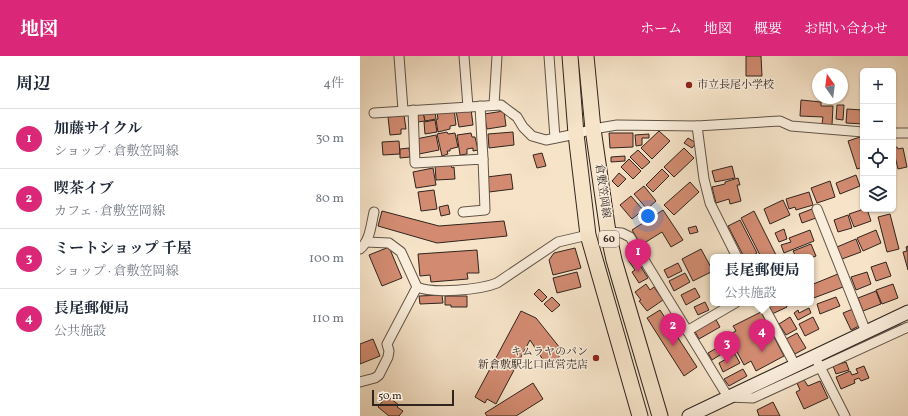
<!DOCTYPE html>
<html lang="ja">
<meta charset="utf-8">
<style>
:root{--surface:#fff;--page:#f2f2f3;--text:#1f2937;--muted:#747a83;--line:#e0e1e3;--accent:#db2777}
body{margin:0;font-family:Vollkorn,"Noto Serif JP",serif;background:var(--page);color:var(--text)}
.controls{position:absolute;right:12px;top:12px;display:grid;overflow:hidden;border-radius:6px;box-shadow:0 1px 3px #0004}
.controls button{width:36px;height:36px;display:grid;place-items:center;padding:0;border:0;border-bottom:1px solid var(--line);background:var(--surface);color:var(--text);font:20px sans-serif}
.compass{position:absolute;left:452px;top:12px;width:36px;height:36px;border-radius:50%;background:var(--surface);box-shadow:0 1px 3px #0004;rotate:346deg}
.scale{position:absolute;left:12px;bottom:10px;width:82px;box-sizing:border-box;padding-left:4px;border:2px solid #30241e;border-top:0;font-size:11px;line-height:14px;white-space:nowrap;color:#30241e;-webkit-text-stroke:3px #f9eddb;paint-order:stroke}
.you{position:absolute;left:288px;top:160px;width:14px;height:14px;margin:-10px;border:3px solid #fff;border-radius:50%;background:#1a73e8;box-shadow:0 0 0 6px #1a73e833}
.badge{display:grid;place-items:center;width:26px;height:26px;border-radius:50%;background:var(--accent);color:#fff;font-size:13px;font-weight:700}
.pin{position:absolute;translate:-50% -33px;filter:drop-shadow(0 1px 2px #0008)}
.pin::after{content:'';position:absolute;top:21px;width:14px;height:12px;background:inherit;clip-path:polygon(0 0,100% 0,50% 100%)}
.popup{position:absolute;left:350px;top:198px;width:104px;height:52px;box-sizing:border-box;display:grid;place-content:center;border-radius:6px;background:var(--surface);filter:drop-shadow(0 1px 3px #0005);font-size:13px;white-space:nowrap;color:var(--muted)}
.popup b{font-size:15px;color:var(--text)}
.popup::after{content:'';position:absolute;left:50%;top:100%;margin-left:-8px;border:8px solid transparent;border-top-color:var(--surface)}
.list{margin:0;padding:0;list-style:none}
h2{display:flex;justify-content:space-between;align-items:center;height:52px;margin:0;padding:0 16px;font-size:17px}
h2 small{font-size:13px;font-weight:400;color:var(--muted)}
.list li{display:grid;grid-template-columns:26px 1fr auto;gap:12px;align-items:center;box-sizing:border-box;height:60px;padding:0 16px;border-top:1px solid var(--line)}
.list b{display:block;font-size:15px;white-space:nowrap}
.list p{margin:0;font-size:13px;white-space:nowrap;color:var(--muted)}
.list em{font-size:13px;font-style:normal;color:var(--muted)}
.icon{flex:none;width:22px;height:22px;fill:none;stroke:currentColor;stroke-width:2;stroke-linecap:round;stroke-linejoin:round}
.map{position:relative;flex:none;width:548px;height:360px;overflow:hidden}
header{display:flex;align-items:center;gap:24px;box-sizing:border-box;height:56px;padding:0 20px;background:var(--accent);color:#fff}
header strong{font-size:19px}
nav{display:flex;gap:22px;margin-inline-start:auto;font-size:14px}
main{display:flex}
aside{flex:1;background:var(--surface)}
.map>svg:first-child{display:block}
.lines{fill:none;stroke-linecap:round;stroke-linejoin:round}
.stream{stroke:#72807d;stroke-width:3.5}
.building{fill:#d28b71;stroke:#30241e}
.street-casing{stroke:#625448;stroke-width:11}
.secondary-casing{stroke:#30241e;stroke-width:15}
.primary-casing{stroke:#30241e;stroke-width:17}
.street{stroke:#f9eddb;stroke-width:9}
.secondary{stroke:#f9eddb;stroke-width:13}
.primary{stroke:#f6e3c8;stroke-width:15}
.poi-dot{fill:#8f2418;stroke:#f9eddb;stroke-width:1.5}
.labels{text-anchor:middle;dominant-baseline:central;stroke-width:3;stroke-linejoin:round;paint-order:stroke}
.shield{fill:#f9eddb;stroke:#6c6057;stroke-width:1}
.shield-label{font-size:10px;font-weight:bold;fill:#30241e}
.poi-label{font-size:11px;fill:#30241e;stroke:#f9eddb;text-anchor:start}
.street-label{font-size:11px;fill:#30241e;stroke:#f9eddb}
</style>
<header>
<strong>地図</strong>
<nav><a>ホーム</a><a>地図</a><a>概要</a><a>お問い合わせ</a></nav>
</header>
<main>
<aside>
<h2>周辺<small>4件</small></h2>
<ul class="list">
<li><span class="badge">1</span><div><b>加藤サイクル</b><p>ショップ · 倉敷笠岡線</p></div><em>30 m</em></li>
<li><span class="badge">2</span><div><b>喫茶イブ</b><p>カフェ · 倉敷笠岡線</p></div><em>80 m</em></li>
<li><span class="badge">3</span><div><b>ミートショップ 千屋</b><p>ショップ · 倉敷笠岡線</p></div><em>100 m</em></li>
<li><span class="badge">4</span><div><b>長尾郵便局</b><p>公共施設</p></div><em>110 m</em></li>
</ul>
</aside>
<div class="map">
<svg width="548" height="360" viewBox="0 0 548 360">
<rect width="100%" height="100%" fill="#f6e3c8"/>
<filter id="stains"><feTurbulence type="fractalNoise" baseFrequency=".005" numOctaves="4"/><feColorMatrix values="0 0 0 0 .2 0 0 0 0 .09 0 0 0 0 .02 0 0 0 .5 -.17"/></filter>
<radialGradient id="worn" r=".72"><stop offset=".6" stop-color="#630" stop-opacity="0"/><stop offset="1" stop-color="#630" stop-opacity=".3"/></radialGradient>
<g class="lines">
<path class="stream" d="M459,307L540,269"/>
</g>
<g class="building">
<path d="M386,0H401L402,20H386Z"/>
<path d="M441,44L461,46V50H473L472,69L462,68L463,61L440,60Z"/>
<path d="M477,49H484L483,64L476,63Z"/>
<path d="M94,53L96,69L90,70V73L78,76L76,64L78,63L77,56Z"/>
<path d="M111,53L113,69L99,71L96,55Z"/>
<path d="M487,53L503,54V68L486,67Z"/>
<path d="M75,55L76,63L65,65L63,57Z"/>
<path d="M144,55L146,70L127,73L124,58Z"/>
<path d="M63,57L65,65L58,66L57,59Z"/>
<path d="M44,59L46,73H41V78L30,79L28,61Z"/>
<path d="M75,64L77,76L65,78L64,66Z"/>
<path d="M299,75L310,85L292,103L281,92Z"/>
<path d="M87,76L88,78L95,77L98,91L90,93V95H87L88,98L82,100L77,78Z"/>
<path d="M153,76L154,89L129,92L128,78Z"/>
<path d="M111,77L112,81H115L118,94L113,95V92L107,93V98L100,99L97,79Z"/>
<path d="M249,77H273V91L250,92Z"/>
<path d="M289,78V82H282V89L276,90L275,79Z"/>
<path d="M76,79L79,94L59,98L56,83Z"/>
<path d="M503,80V111L497,113L488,85Z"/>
<path d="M328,82L336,87L332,92L324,87Z"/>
<path d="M39,85L40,98L23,99L22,86Z"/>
<path d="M537,91L538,93L543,92L547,111L538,113L533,92Z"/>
<path d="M49,92L50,101L40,102V93Z"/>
<path d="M324,92L334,102L314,121L304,111Z"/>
<path d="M278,94L290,106L282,113L270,101Z"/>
<path d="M182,97L186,110L177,112L173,99Z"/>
<path d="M265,100V105L251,106V101Z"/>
<path d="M269,103L281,115L273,123L261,111Z"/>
<path d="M75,108L91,109L92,112L94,111L95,123L76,124Z"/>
<path d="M372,110L375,122L355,126L352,115Z"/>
<path d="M73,112L76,129L56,132L53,116Z"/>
<path d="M302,113L309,120L293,136L286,129Z"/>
<path d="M259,117L266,123L258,131L252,125Z"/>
<path d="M151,118L153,133L129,136L127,121Z"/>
<path d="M496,119L500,130L480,138L476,127Z"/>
<path d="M378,122L380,129H377L381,145L370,148L369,143L356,147L352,131L365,128V126Z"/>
<path d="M470,125L475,141L457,147L451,132Z"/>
<path d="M330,126L339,136L314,159L304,149Z"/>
<path d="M284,130L296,145L287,153L274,138Z"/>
<path d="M74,134L77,153L61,155L58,136Z"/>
<path d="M449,136L453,149L436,154L435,151L429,153L426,143Z"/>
<path d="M271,140L283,154L272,163L260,149Z"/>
<path d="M423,144L430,159L410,168L404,153Z"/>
<path d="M88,149L90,158L81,160L79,151Z"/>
<path d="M452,153L456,162L442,167L439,158Z"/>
<path d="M504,153H507L511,165L494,171L489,158Z"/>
<path d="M303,154L323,184L311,191L302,176L281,189L272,174Z"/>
<path d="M22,155L79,170L144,165L147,180L77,187L18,170Z"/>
<path d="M394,155L417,201H401L381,162Z"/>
<path d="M530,158L539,193L527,196L518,161Z"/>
<path d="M488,159L492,172L478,176L474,164Z"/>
<path d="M380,164L397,197L391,201H384L368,170Z"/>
<path d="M336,170L338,176L330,178L328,172Z"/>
<path d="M424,173L427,183L419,186L415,177Z"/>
<path d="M450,174L454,185L424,197L421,189L431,186L429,182Z"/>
<path d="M516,174L521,187L503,195L497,182Z"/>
<path d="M496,183L501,196L482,203L477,191Z"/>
<path d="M451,188L456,200L451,202V201H436L433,195Z"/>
<path d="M548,190V214L543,196L547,195L546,191Z"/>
<path d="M29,191L42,222L22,230L9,199Z"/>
<path d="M215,192L221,212L193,219L189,204L194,197Z"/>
<path d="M341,193L353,215L333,225L322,203Z"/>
<path d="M117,194L119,217H107L108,223L71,226L70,219L60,220L58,198Z"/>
<path d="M274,200L288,222L279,227L272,216L275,214L268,204Z"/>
<path d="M526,206L531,220L516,225L511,211Z"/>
<path d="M318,207L322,215L308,222L304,214Z"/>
<path d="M217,216L221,231L197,237L193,222Z"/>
<path d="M507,216L511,228L496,234L491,221Z"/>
<path d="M325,217L330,226L314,235L309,225Z"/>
<path d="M478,218L483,231L451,243V229Z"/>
<path d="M286,228L290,234L294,231L303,244L287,255L279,245L281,244L275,236Z"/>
<path d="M533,228L538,242L522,248L516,234Z"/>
<path d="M335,232L340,241L326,249L321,239Z"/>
<path d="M179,233L187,241L182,246L174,238Z"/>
<path d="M516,235L521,248L503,255L498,242Z"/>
<path d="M82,239L83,247L60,248L59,240Z"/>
<path d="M85,240H107V251H91V249H85Z"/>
<path d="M192,241L200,249L192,256L184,248Z"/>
<path d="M476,241L480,250L460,258L457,248Z"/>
<path d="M345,246L349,254L338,259L334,251Z"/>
<path d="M406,247H425L427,251L412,258Z"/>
<path d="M449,252L451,257L438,264L434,257L438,254L439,257Z"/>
<path d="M493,253L501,269L491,274L483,257Z"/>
<path d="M300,254L337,311L324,320L287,262Z"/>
<path d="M161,255L176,262L204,297L187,310L170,284L136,348L127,343L125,347L115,341Z"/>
<path d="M401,256L424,300L396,315L391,305L384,309L368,279L376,275L373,270Z"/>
<path d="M354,260L360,271L339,283L333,272Z"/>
<path d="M430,261L437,273L426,279L419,268Z"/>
<path d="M453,261L459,273L445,280L439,268Z"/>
<path d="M437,277L446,292L435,298L426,283Z"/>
<path d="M13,283L20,300L0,308V288Z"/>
<path d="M367,286L371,292L352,304L348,297Z"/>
<path d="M375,298L380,307L363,316L359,307Z"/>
<path d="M486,306L489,314L476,318L473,310Z"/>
<path d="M504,310L509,322L501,325L499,322L494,324L495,327L481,333L476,321L490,315L492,319L498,317L496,313Z"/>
<path d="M383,313L387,320L369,330L364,323Z"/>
<path d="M444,324L448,330L460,325L468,342L444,353L436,336L440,334L437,327Z"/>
<path d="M173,327L183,343L156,360H127L125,357Z"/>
<path d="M27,340L39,349L37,351L43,355L39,360H29L18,351Z"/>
<path d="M413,346L420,360H399L397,354Z"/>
</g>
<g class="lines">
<defs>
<g id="street">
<path d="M39,0L43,54"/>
<path d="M104,0L108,51"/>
<path d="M189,0L195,82"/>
<path d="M134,49L137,0"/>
<path d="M120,50L123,103"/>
<path d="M53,54L55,107L123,103L125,154L103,156"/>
<path d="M14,57L141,49L157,61L163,71L172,80L186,84L216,78L233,73L257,69L337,70L420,65L431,70L503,76"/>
<path d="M337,70L344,123L350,147L377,201"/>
<path d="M533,77H548"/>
<path d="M457,153L506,276"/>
<path d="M248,176L262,177L270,181L368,341L393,342L548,271"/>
<path d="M6,186L29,187L41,196L57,231"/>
<path d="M0,193C10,185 11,169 14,156"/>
<path d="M402,247L435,309"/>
<path d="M327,275L375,247"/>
<path d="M458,307L485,360"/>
<path d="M0,326L15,322L19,319L28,301L29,295L27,288L57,231C73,238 120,234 137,227L198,186L228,179"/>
</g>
<path id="secondary" d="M329,360L548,256"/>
<g id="primary">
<path d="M210,0L216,78L228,179L280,360"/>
<path d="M226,0L233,73L248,176L254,204L300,360"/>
</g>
</defs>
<use href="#street" class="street-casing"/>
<use href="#secondary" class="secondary-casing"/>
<use href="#primary" class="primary-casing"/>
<use href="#street" class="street"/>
<use href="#secondary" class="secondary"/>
<use href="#primary" class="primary"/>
</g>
<g class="poi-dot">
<circle cx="329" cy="29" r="4"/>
<circle cx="236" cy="302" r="4"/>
</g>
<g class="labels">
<rect class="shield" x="239" y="175" width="20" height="16" rx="3"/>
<g class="shield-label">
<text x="249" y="183">60</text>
</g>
<g class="poi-label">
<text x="337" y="29">市立長尾小学校</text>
<text x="228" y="296" text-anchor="end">キムラヤのパン<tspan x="228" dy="13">新倉敷駅北口直営売店</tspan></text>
</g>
<g class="street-label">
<text transform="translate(242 135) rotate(82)">倉敷笠岡線</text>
</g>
</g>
<rect width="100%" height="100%" filter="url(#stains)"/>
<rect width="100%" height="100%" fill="url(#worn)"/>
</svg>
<div class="controls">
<button>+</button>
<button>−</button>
<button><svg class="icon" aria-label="locate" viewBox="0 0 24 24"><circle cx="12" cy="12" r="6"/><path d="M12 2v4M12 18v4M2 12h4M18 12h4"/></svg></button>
<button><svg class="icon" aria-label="layers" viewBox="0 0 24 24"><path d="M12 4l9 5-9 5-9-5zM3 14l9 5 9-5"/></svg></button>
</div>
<svg class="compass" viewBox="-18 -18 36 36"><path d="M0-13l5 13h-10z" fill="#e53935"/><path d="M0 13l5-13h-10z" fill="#747a83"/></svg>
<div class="scale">50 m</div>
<div class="you"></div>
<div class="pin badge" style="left:278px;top:216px">1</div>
<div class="pin badge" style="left:313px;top:290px">2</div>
<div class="pin badge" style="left:367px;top:308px">3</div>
<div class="pin badge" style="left:402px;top:296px">4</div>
<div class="popup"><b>長尾郵便局</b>公共施設</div>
</div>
</main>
